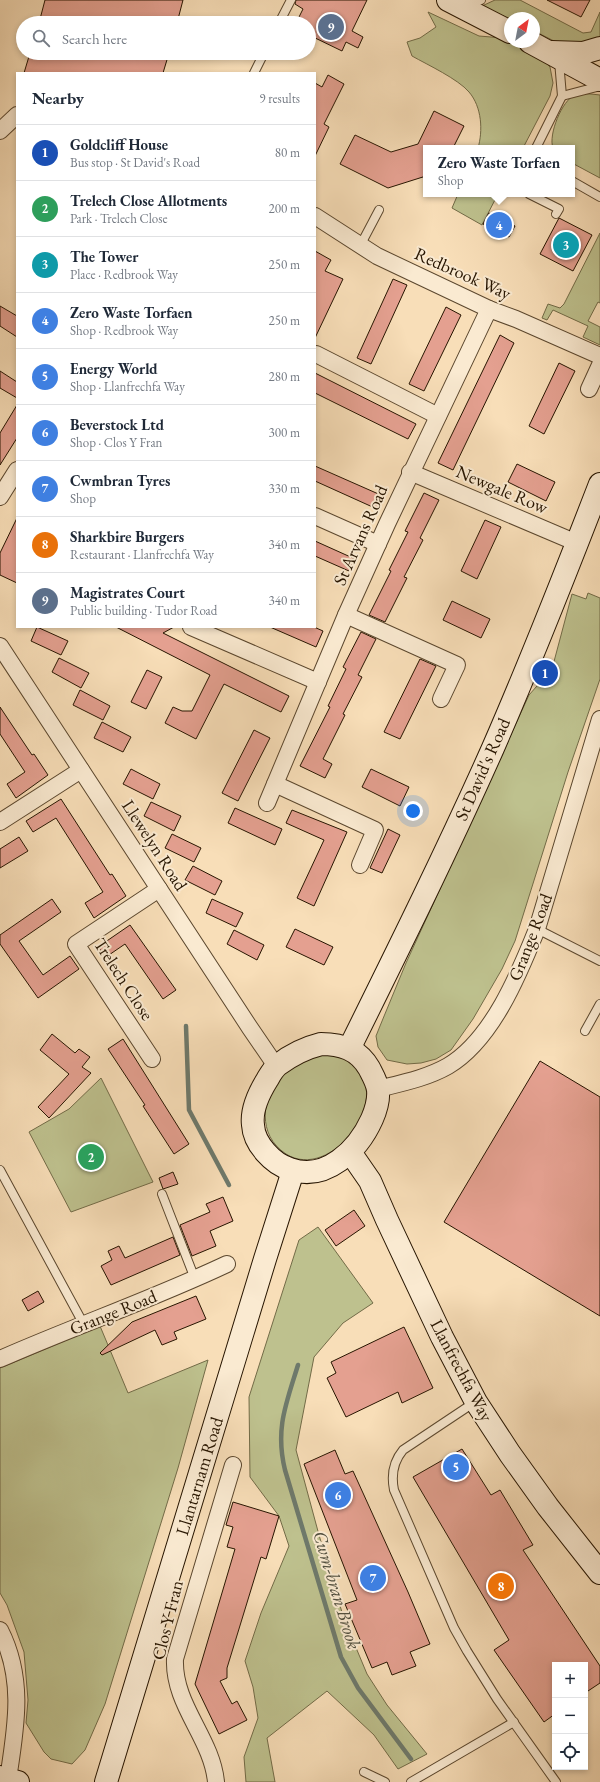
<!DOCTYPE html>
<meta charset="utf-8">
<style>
:root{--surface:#fff;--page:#f6f6f7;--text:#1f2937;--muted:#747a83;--line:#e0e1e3;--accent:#0f766e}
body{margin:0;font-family:"EB Garamond",serif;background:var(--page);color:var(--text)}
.controls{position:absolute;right:12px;bottom:12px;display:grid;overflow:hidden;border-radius:0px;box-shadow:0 2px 6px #0003}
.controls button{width:36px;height:36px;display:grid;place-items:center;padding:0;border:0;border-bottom:1px solid var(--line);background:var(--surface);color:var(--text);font:20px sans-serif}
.compass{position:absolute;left:504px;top:12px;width:36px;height:36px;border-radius:50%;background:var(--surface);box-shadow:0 2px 6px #0003;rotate:32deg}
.you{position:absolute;left:413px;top:811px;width:14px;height:14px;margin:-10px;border:3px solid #fff;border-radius:50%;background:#1a73e8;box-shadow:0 0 0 6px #1a73e833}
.badge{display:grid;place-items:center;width:26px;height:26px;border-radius:50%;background:var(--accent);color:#fff;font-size:13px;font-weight:700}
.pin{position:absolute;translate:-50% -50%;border:2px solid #fff;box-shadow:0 1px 4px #0006}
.popup{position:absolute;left:423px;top:145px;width:152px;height:52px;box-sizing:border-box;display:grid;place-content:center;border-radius:0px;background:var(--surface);filter:drop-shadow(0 1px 3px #0005);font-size:13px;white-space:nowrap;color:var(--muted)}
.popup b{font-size:15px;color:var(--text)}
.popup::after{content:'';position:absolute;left:50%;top:100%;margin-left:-8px;border:8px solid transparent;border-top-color:var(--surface)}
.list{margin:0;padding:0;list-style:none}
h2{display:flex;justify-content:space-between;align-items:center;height:52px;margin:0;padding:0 16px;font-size:17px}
h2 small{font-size:13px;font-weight:400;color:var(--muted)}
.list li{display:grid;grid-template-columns:26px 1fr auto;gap:12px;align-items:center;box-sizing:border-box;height:56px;padding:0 16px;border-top:1px solid var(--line)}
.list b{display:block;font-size:15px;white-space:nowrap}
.list p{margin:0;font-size:13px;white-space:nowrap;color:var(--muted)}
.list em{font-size:13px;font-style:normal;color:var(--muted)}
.icon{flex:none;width:22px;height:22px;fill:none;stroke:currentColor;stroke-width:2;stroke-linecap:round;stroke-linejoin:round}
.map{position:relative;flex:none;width:600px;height:1782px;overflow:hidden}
.search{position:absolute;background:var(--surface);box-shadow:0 2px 6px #0003;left:16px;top:16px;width:300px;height:44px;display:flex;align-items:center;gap:10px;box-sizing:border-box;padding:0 14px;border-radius:22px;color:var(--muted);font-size:15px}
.panel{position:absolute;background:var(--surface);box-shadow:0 2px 6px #0003;left:16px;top:72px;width:300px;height:556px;border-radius:0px}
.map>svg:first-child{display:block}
.green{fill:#bec18e;stroke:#726b47}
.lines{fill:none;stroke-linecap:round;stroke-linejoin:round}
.stream{stroke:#6e796b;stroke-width:4.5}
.building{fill:#e4a090;stroke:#271500}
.lane-casing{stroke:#5b472e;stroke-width:10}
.street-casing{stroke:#5b472e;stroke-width:18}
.secondary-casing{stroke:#271500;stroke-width:24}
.lane{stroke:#faead1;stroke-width:8}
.street{stroke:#faead1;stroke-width:16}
.secondary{stroke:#faead1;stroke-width:22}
.labels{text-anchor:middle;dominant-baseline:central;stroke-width:4;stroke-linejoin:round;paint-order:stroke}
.street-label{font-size:18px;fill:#271500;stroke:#faead1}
.water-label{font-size:19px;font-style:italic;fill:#514f3f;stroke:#faead1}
</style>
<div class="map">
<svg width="600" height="1782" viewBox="0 0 600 1782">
<rect width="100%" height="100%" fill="#f8deb8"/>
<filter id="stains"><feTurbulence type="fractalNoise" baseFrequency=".005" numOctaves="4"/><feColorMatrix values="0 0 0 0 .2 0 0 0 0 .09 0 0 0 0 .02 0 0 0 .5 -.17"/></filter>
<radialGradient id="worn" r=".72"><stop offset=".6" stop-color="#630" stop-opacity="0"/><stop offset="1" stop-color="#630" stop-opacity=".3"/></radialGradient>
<g class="green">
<path d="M495,0H520L583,33L591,32L600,12V38L590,44H560L534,31V18L510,19L482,6Z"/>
<path d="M428,12L479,36L503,38L541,58L550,67L553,83L550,96L523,148H478C483,131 482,107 469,92C458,79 428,65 412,56L407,42L420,38L436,27Z"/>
<path d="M591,94L600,95V178L572,163V148H553C548,135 562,100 575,95C579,93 586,94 591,94Z"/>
<path d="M458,194H498L482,225L452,208Z"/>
<path d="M600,233V303L598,302L588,321L600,327V345L583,337L588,326L553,310L547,320L542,318L548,304L560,308L564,304Z"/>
<path d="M588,593L600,598V679L568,772L515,941L502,969L473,1019L451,1050L436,1059L421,1063L407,1064L387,1060L378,1047L376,1036L380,1026L406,963L529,695L552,669L572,594L586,599Z"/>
<path d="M325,1052C335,1055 345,1058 353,1064C395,1100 330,1182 286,1154C257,1135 261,1098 282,1074C292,1063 311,1058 325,1052Z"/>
<path d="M101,1078L153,1182L71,1212L29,1132L69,1109Z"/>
<path d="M318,1227L373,1303L343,1323L314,1357L296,1450L319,1535L344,1619L367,1674L387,1705L427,1754L398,1769L374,1735L327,1691L267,1738L275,1782H246L244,1757L258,1718L253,1687L245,1661L261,1613L289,1546L279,1516L250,1477L249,1397L299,1240Z"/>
<path d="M100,1326L128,1393L208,1360L178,1468L105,1704L85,1750L72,1764L51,1759L44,1752L26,1723L28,1700L24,1652L7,1605L0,1593V1368Z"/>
</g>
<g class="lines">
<g class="stream">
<path d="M186,1026L189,1110L229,1185"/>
<path d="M298,1365C286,1404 275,1429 285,1470L341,1657L358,1688L411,1759"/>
</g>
</g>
<g class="building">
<path d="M45,0H183L177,23H39Z"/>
<path d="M296,0H367L352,31L363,37L358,48L346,42L342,51L309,35V23H296L303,9L295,4Z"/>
<path d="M547,0H590L581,17Z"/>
<path d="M30,53H169L163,73H24Z"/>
<path d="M328,75L344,84L324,124L329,127L315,156V83L322,87Z"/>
<path d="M434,111L464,126L453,148H426V176L388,188L340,164L355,135L391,152L418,144Z"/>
<path d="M489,213L515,226L509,237L483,224Z"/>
<path d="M559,218L592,235L573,271L540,254Z"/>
<path d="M315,251L331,260L325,271L343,279L315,338Z"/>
<path d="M393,279L407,285L371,364L357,358Z"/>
<path d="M0,306L17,316V337L0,326Z"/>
<path d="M446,307L461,315L424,391L409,384Z"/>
<path d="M500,335L514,343L453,470L438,463Z"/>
<path d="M559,363L575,371L544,434L529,426Z"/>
<path d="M0,371L17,382V398L0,388Z"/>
<path d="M315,373L416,424L408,439L315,393Z"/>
<path d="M17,405V438L0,465V433Z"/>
<path d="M517,464L555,482L546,501L508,482Z"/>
<path d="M315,466L383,496L377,509L315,481Z"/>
<path d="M424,493L439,500L420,538L423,540L404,577L407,578L385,622L369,615L391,571L389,570L408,532L405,531Z"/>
<path d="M17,518V583L0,575V553Z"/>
<path d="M485,520L501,527L477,579L461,571Z"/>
<path d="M315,541L355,559L349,571L315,556Z"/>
<path d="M452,601L490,619L481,638L443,620Z"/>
<path d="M37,627L68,641L61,655L31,641Z"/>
<path d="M116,627H174L163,633L289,696L281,712L224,684L196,739L165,723L173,707L182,711H192L210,675Z"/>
<path d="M270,627H314L323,631L316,647Z"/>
<path d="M361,632L376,639L358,675L362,677L343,714L345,715L323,759L332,764L325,778L300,766L330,707L328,706L346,669L343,667Z"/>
<path d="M59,658L89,673L81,688L52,672Z"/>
<path d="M420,659L436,666L400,739L384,732Z"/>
<path d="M147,670L162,677L146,709L131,702Z"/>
<path d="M80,690L110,706L103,720L73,705Z"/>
<path d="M0,707L32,755L34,754L48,775L16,798L7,784L25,772L0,734Z"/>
<path d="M102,722L131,737L123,752L94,738Z"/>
<path d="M254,730L270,738L238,801L222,793Z"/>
<path d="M131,769L160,784L153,799L123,784Z"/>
<path d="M371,769L409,787L400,806L362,787Z"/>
<path d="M61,799L110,875L112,874L126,896L94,918L85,903L103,892L56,818L33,832L26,821Z"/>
<path d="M151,802L181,816L174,831L144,816Z"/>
<path d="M235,808L282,829L275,845L228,823Z"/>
<path d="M292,810L347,832L314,906L297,898L324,840L286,823Z"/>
<path d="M388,829L400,835L382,873L370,868Z"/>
<path d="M172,834L201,848L194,862L165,848Z"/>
<path d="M19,837L28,851L0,868V849Z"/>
<path d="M193,866L222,881L215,895L185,880Z"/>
<path d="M52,899L61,912L19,941L43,975L70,956L79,969L38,998L0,944V935Z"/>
<path d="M212,899L243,913L236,927L206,913Z"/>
<path d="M130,925L176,990L163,999L125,944L106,957L98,947Z"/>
<path d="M295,929L333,947L324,965L286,947Z"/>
<path d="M234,930L264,945L257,960L227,944Z"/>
<path d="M52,1034L75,1053L79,1049L90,1057L82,1067L91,1073L49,1118L38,1107L69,1074L40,1050Z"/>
<path d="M123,1039L189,1144L174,1154L143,1106L145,1105L108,1049Z"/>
<path d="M540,1061L600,1097V1316L444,1222Z"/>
<path d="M173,1172L178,1184L163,1189L159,1178Z"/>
<path d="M223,1197L233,1221L210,1231L216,1246L192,1256L180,1225L210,1212L206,1204Z"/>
<path d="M354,1210L365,1226L336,1246L325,1230Z"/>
<path d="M173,1237L180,1255L111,1285L101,1266L112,1260L108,1251L119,1246L125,1258Z"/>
<path d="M38,1291L44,1302L28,1311L22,1300Z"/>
<path d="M196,1296L206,1319L174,1332L177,1339L162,1345L155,1330L102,1355L100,1353L132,1322Z"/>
<path d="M404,1327L433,1388L402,1403L398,1392L346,1417L327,1378L336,1373L331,1362Z"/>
<path d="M462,1449L491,1495L500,1490L533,1545L523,1550L600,1666V1683L585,1693V1665H555V1714L544,1722L494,1650L509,1640L413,1477Z"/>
<path d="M335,1450L345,1474L353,1471L408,1592L430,1644L410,1652L416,1666L392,1675L387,1662L372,1668L345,1604L357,1600L304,1464Z"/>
<path d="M233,1502L279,1516L266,1559L261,1557L227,1668V1678L220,1681L232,1704L237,1701L247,1720L219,1734L195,1684L235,1549L227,1547L233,1527L226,1525Z"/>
</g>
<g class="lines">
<defs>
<g id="lane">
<path d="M467,6L481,0"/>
<path d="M279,23L291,0"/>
<path d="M254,73L264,53"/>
<path d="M562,96L600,86"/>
<path d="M536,148L562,96L559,61"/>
<path d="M572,181L600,197"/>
<path d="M529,194L559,209L556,214"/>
<path d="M360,246L379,210"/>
<path d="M537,929L600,961"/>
<path d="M585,1031L600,1004"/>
<path d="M0,1170L83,1323"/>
<path d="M162,1194L195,1279"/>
<path d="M475,1402L403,1450C393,1462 391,1475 394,1490L454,1628L467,1651L497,1699L556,1782"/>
<path d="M364,1772L385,1782"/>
<path d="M411,1782L514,1722"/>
</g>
<g id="street">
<path d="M0,131L17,115"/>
<path d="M315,216L377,256L489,309L516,319L600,356"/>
<path d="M316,354L438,416"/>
<path d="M589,389L600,365"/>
<path d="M410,472L577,543"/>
<path d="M0,497L17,470"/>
<path d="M315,516L378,544"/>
<path d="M346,615L457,665L441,699"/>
<path d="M191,627L318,682"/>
<path d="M0,646L250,1028L276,1066"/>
<path d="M275,784L375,830L360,865"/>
<path d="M267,803L346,615L387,524L489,309"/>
<path d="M0,822L81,770"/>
<path d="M152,1059L76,944L159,889"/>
<path d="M378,1089C402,1083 427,1078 448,1066C492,1040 519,974 537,929L600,719"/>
<path d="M0,1359C75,1326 153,1299 227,1264"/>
<path d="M0,1630C25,1679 16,1727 8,1779"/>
<path d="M216,1782C212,1738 173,1705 175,1659L233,1465"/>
</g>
<g id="secondary">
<path d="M448,0L510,32"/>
<path d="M530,42L600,80"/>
<path d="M552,52L583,53L600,48"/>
<path d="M321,1044C341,1044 358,1049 369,1068C372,1074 377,1082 378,1090C379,1100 376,1110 372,1119C358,1150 326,1182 290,1169C273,1164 254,1144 253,1125C251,1110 259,1093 267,1080C270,1075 273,1069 278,1065C291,1055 305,1048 321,1044Z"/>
<path d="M350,1047C399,948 448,849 493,748C531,661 566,572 600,484"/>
<path d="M350,1152L370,1181L387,1220L442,1337L476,1402L510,1454L548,1507L600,1573"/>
<path d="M0,1777L18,1782"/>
<path d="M106,1782L265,1259L293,1171"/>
</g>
</defs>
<use href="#lane" class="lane-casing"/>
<use href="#street" class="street-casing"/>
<use href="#secondary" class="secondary-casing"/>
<use href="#lane" class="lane"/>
<use href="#street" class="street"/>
<use href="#secondary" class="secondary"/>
</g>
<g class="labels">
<g class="street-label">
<text transform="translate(463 273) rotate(24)">Redbrook Way</text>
<text transform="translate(502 489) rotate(23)">Newgale Row</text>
<text transform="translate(360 535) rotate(-66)">St Arvans Road</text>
<text transform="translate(482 769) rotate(-66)">St David's Road</text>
<text transform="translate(155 845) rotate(57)">Llewelyn Road</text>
<text transform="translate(530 937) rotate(-69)">Grange Road</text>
<text transform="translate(124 979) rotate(57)">Trelech Close</text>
<text transform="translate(113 1312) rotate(-22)">Grange Road</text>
<text transform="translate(462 1370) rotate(62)">Llanfrechfa Way</text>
<text transform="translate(199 1476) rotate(-73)">Llantarnam Road</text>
<text transform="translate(167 1620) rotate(-76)">Clos Y Fran</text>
</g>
<g class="water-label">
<text transform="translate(337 1590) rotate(73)">Cwm-bran Brook</text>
</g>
</g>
<rect width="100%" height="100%" filter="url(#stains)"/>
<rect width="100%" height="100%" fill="url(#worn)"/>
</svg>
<div class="controls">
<button>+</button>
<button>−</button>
<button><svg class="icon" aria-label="locate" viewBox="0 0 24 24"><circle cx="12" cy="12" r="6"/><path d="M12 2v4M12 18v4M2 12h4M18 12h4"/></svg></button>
</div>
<svg class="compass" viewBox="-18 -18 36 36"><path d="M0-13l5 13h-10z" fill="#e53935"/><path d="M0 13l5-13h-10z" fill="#747a83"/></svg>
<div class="you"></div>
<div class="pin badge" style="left:545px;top:673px;background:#1a4fb4">1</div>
<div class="pin badge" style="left:91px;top:1157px;background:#2e9e5b">2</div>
<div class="pin badge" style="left:566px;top:245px;background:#0f9aa8">3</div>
<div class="pin badge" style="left:499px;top:225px;background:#3f7fe0">4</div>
<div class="popup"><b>Zero Waste Torfaen</b>Shop</div>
<div class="pin badge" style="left:456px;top:1467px;background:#3f7fe0">5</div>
<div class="pin badge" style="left:338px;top:1495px;background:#3f7fe0">6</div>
<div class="pin badge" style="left:373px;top:1578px;background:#3f7fe0">7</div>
<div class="pin badge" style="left:501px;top:1586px;background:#e8710a">8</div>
<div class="pin badge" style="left:331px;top:27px;background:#5c6f8a">9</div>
<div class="search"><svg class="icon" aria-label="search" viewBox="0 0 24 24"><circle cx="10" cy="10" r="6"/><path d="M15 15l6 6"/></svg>Search here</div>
<section class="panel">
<h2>Nearby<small>9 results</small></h2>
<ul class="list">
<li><span class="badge" style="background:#1a4fb4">1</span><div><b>Goldcliff House</b><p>Bus stop · St David's Road</p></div><em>80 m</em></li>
<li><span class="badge" style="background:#2e9e5b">2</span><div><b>Trelech Close Allotments</b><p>Park · Trelech Close</p></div><em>200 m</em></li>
<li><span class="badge" style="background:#0f9aa8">3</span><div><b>The Tower</b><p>Place · Redbrook Way</p></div><em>250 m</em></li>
<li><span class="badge" style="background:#3f7fe0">4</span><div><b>Zero Waste Torfaen</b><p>Shop · Redbrook Way</p></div><em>250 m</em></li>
<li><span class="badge" style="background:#3f7fe0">5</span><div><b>Energy World</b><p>Shop · Llanfrechfa Way</p></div><em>280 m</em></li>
<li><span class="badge" style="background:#3f7fe0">6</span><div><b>Beverstock Ltd</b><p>Shop · Clos Y Fran</p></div><em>300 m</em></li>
<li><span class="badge" style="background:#3f7fe0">7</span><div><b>Cwmbran Tyres</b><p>Shop</p></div><em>330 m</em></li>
<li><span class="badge" style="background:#e8710a">8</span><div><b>Sharkbire Burgers</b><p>Restaurant · Llanfrechfa Way</p></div><em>340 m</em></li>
<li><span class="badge" style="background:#5c6f8a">9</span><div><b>Magistrates Court</b><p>Public building · Tudor Road</p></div><em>340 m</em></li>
</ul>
</section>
</div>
